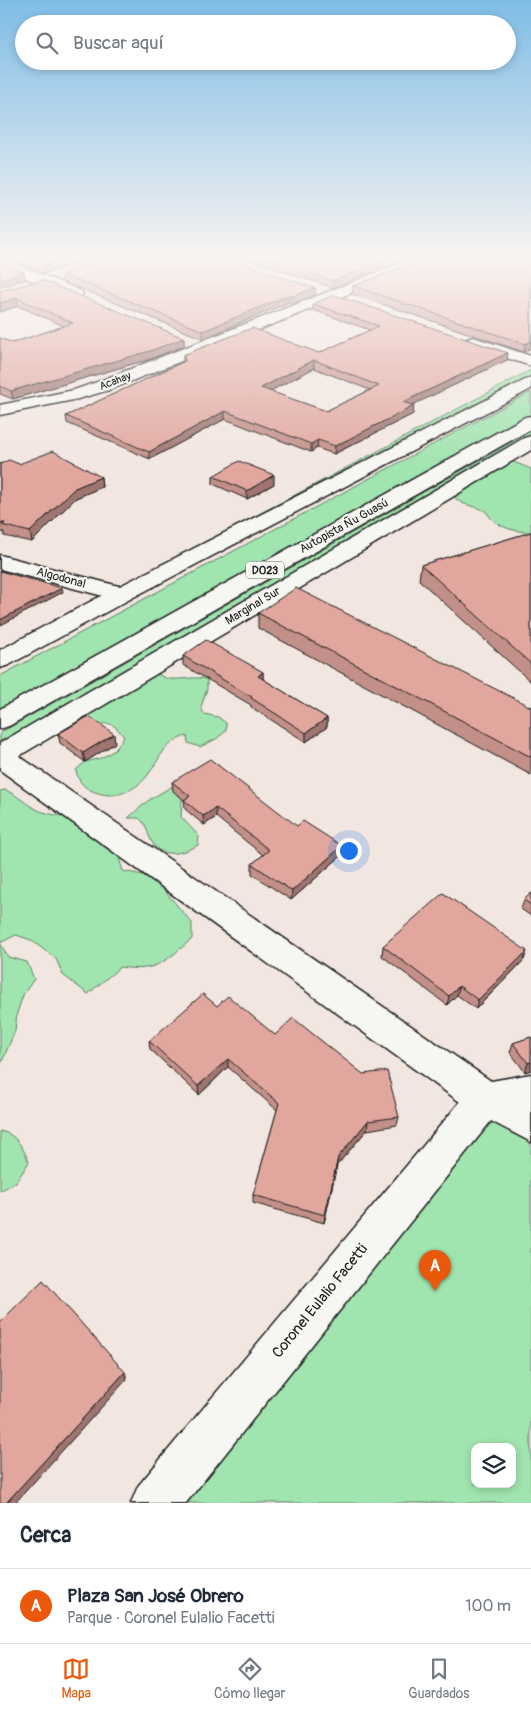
<!DOCTYPE html>
<html lang="es">
<meta charset="utf-8">
<style>
:root{--surface:#fff;--page:#f6f6f7;--text:#1f2937;--muted:#747a83;--line:#e0e1e3;--accent:#ea580c}
body{margin:0;font-family:Pangolin,sans-serif;background:var(--page);color:var(--text)}
.controls{position:absolute;right:15px;bottom:15px;display:grid;overflow:hidden;border-radius:10px;box-shadow:0 2px 8px #0003}
.controls button{width:45px;height:45px;display:grid;place-items:center;padding:0;border:0;border-bottom:1px solid var(--line);background:var(--surface);color:var(--text);font:25px sans-serif}
.you{position:absolute;left:348px;top:850px;width:18px;height:18px;margin:-12px;border:4px solid #fff;border-radius:50%;background:#1a73e8;box-shadow:0 0 0 8px #1a73e833}
.badge{display:grid;place-items:center;width:32px;height:32px;border-radius:50%;background:var(--accent);color:#fff;font-size:16px;font-weight:700}
.pin{position:absolute;translate:-50% -41px;filter:drop-shadow(0 1px 2px #0008)}
.pin::after{content:'';position:absolute;top:26px;width:18px;height:15px;background:inherit;clip-path:polygon(0 0,100% 0,50% 100%)}
.list{margin:0;padding:0;list-style:none}
h2{display:flex;justify-content:space-between;align-items:center;height:65px;margin:0;padding:0 20px;font-size:21px}
h2 small{font-size:16px;font-weight:400;color:var(--muted)}
.list li{display:grid;grid-template-columns:32px 1fr auto;gap:15px;align-items:center;box-sizing:border-box;height:75px;padding:0 20px;border-top:1px solid var(--line)}
.list b{display:block;font-size:19px;white-space:nowrap}
.list p{margin:0;font-size:16px;white-space:nowrap;color:var(--muted)}
.list em{font-size:16px;font-style:normal;color:var(--muted)}
.icon{flex:none;width:28px;height:28px;fill:none;stroke:currentColor;stroke-width:2;stroke-linecap:round;stroke-linejoin:round}
.map{position:relative;flex:none;width:531px;height:1503px;overflow:hidden}
.search{position:absolute;background:var(--surface);box-shadow:0 2px 8px #0003;left:15px;right:15px;top:15px;height:55px;display:flex;align-items:center;gap:12px;box-sizing:border-box;padding:0 18px;border-radius:28px;color:var(--muted);font-size:19px}
.sheet{height:140px;background:var(--surface)}
nav{display:flex;justify-content:space-around;align-items:center;box-sizing:border-box;height:70px;border-top:1px solid var(--line);background:var(--surface);font-size:14px;color:var(--muted)}
nav a{display:grid;justify-items:center;gap:2px}
nav .on{color:var(--accent)}
.map>svg:first-child{display:block}
.green{fill:#a0e4af;stroke:#5e8066;fill-rule:evenodd}
.lines{fill:none;stroke-linecap:round;stroke-linejoin:round}
.minor-casing{stroke:#1c1c1c;stroke-width:3}
.motorway-casing{stroke:#1c1c1c;stroke-width:3}
.minor{fill:#f6f6f2;fill-rule:evenodd}
.motorway{fill:#f6f6f2;fill-rule:evenodd}
.wall{fill:#c29089;stroke:#1c1c1c;fill-rule:evenodd}
.shaded-wall{fill:#9e756f;stroke:#1c1c1c}
.building{fill:#e1a79f;stroke:#1c1c1c;fill-rule:evenodd}
.labels{text-anchor:middle;dominant-baseline:central;stroke-width:4;stroke-linejoin:round;paint-order:stroke}
.far-street-label{font-size:11px;fill:#1c1c1c;stroke:#f6f6f2}
.shield{fill:#f6f6f2;stroke:#5d5d5c;stroke-width:1}
.shield-label{font-size:11px;font-weight:bold;fill:#1c1c1c}
.street-label{font-size:12px;fill:#1c1c1c;stroke:#f6f6f2}
.near-street-label{font-size:15px;fill:#1c1c1c;stroke:#f6f6f2}
</style>
<div class="map">
<svg width="531" height="1503" viewBox="0 0 531 1503">
<rect width="100%" height="100%" fill="#f2e6e1"/>
<filter id="ink" filterUnits="userSpaceOnUse"><feTurbulence type="fractalNoise" baseFrequency=".02" numOctaves="2"/><feDisplacementMap in="SourceGraphic" scale="10" xChannelSelector="R" yChannelSelector="G"/><feConvolveMatrix kernelMatrix="1 2 1 2 8 2 1 2 1" color-interpolation-filters="sRGB"/></filter>
<g filter="url(#ink)">
<g class="green">
<path d="M531,370V376L224,534L229,530Z"/>
<path d="M531,392V416L0,712V676Z"/>
<path d="M531,431V434L0,744V733Z"/>
<path d="M509,460L531,469V532C518,532 503,529 493,520C490,518 488,513 485,511C472,504 459,507 451,492L481,481L482,477Z"/>
<path d="M152,671C158,673 164,679 170,679C183,680 194,676 207,679V689L201,707L204,714L218,717L226,723V731L216,739L200,747L188,743L187,736C184,737 179,738 176,740C154,753 155,781 125,792C114,796 107,796 95,792C84,788 78,782 76,770L85,762L101,758L115,750L124,737C107,713 105,730 84,723L79,714Z"/>
<path d="M181,781L190,790L182,799L181,817L199,836L198,845C185,853 161,860 152,842C146,832 149,827 139,818H128L149,800Z"/>
<path d="M5,790C15,794 20,799 29,805C42,815 66,817 83,817L114,842L123,871L143,875L159,884L192,923V939C165,961 157,973 120,967L88,994L63,975L56,959L31,940L16,935L0,943V791Z"/>
<path d="M0,943L8,957L27,962L34,979L23,995L17,1013L15,1031L0,1066Z"/>
<path d="M487,1110L531,1136V1503H165ZM475,1447H512V1484H475Z"/>
<path d="M0,1131C17,1134 23,1148 29,1162L16,1182L0,1191Z"/>
</g>
<g class="lines">
<defs>
<g id="minor">
<path d="M0,260H7L81,291L83,294L81,297H71L0,267Z"/>
<path d="M409,260H428L426,263L109,390L78,399L0,415V405L74,390L97,382Z"/>
<path d="M473,337L531,356V366L467,345L465,342L467,339Z"/>
<path d="M531,436V450L19,756L491,1081L531,1074V1142L491,1121L186,1503H131L138,1486L460,1102L0,770V743L524,438Z"/>
<path d="M0,555L130,589L134,594L130,599L122,601L0,569Z"/>
</g>
<g id="motorway">
<path d="M531,377V389L130,599L9,665L0,668V650L114,589Z"/>
<path d="M531,416V429L9,726L0,729V709L525,417Z"/>
</g>
</defs>
<use href="#minor" class="minor-casing"/>
<use href="#motorway" class="motorway-casing"/>
<use href="#minor" class="minor"/>
<use href="#motorway" class="motorway"/>
</g>
<g class="wall">
<path d="M12,260H88L45,273Z"/>
<path d="M250,260H404L333,288Z"/>
<path d="M531,260V348L524,352L352,294L353,286Z"/>
<path d="M62,274L315,288V295L293,304L289,302L203,339L62,281Z"/>
<path d="M0,291L184,338V346L150,359L13,399L0,394V338L12,343L64,326L18,306L0,312Z"/>
<path d="M313,304L507,360L411,405L413,414L334,454L317,448L311,452L225,419L150,459L67,423L66,416L183,362V355L319,353L370,330L313,310ZM314,368L370,390L326,411L269,391Z"/>
<path d="M0,464H19L101,477L102,487L76,498L32,542L4,536V532H0Z"/>
<path d="M213,476L274,484L247,499L213,484Z"/>
<path d="M531,532V682L419,580L421,565Z"/>
<path d="M258,613L531,707V775L258,628Z"/>
<path d="M183,656L263,672V679L327,718V727L306,742L251,707V705L183,665Z"/>
<path d="M58,734L115,743L85,762L60,743Z"/>
<path d="M172,782L297,826L342,846V855L291,900L252,874V864L263,855L216,817L204,825L185,809L184,800L173,791Z"/>
<path d="M531,893V916L521,909L524,900Z"/>
<path d="M383,946L524,960L476,1009L457,995L447,1005L382,956Z"/>
<path d="M217,1006L275,1035L399,1117L397,1125L367,1130L337,1165L324,1223L253,1203V1195L277,1110L228,1067L199,1095L150,1049L149,1041Z"/>
<path d="M531,1037V1070L525,1072L510,1052L513,1043Z"/>
</g>
<g class="shaded-wall">
<path d="M64,260H88L45,273L44,266Z"/>
<path d="M386,260H404L333,288V281Z"/>
<path d="M24,272L25,280L0,287V280Z"/>
<path d="M315,288V295L293,304V296Z"/>
<path d="M289,295V302L203,339V331Z"/>
<path d="M17,298L18,306L0,312V303Z"/>
<path d="M184,338V346L150,359L13,399L11,391Z"/>
<path d="M531,341V348L524,352L525,344Z"/>
<path d="M508,353L507,360L402,410L403,402Z"/>
<path d="M314,360V368L261,396V388Z"/>
<path d="M414,406L413,414L334,454L335,446Z"/>
<path d="M225,411V419L150,459L149,452Z"/>
<path d="M318,440L317,448L311,452V444Z"/>
<path d="M274,475V484L247,499V491Z"/>
<path d="M101,477L102,487L76,498L32,542L30,532L75,488Z"/>
<path d="M62,588L63,592L1,625L0,620Z"/>
<path d="M263,672V681L258,676Z"/>
<path d="M327,718V727L306,742V733Z"/>
<path d="M114,734L115,743L85,762L83,753Z"/>
<path d="M216,808V817L204,825L203,816Z"/>
<path d="M342,846V855L291,900L292,891Z"/>
<path d="M527,951L524,960L476,1009L478,1000Z"/>
<path d="M459,986L457,995L447,1005L449,996Z"/>
<path d="M228,1059V1067L199,1095L198,1086Z"/>
<path d="M531,1062V1070L525,1072L528,1063Z"/>
<path d="M368,1121L367,1130L337,1165L324,1223L325,1215L338,1157Z"/>
<path d="M125,1372L127,1379L15,1503H6Z"/>
</g>
<g class="building">
<path d="M29,260H64L44,266Z"/>
<path d="M106,260H231L315,288L293,296L289,295L203,331L62,274Z"/>
<path d="M271,260H386L333,281Z"/>
<path d="M421,260H531V341L525,344L353,286Z"/>
<path d="M0,262L24,272L0,280Z"/>
<path d="M42,280L184,338L150,351L11,391L0,386V338L12,343L73,323L17,298L0,303V291Z"/>
<path d="M334,295L508,353L403,402L414,406L335,446L318,440L311,444L225,411L149,452L66,416L185,361L183,355L252,328L319,353L379,326L313,304ZM314,360L379,386L326,411L261,388Z"/>
<path d="M53,451L101,477L75,488L30,532L2,525L5,523L0,522V464L9,460L19,464Z"/>
<path d="M239,461L274,475L247,491L213,476Z"/>
<path d="M531,532V664L421,565Z"/>
<path d="M0,571L62,588L0,620Z"/>
<path d="M296,588L531,707V757L258,613Z"/>
<path d="M206,640L263,672L258,676L327,718L306,733L251,698L252,697L183,656Z"/>
<path d="M89,716L114,734L83,753L58,734Z"/>
<path d="M210,759L297,826L303,821L342,846L292,891L252,864L269,850L216,808L203,816L184,800L190,796L172,782Z"/>
<path d="M443,893L527,951L478,1000L459,986L449,996L383,946Z"/>
<path d="M531,893V905L524,900Z"/>
<path d="M203,994L217,1006L228,996L275,1035L293,1018L363,1074L387,1071L399,1117L368,1121L338,1157L325,1215L253,1195L279,1103L228,1059L198,1086L149,1041Z"/>
<path d="M531,1037V1062L528,1063L513,1043Z"/>
<path d="M43,1280L125,1372L6,1503H0V1322Z"/>
</g>
</g>
<linearGradient id="sky" x2="0" y2="1"><stop stop-color="#7fbde6"/><stop offset="0.55" stop-color="#f9f4f2"/><stop offset="1" stop-color="#f9f4f2" stop-opacity="0"/></linearGradient>
<rect width="531" height="470" fill="url(#sky)"/>
<g class="labels">
<g class="far-street-label">
<text transform="translate(115 381) rotate(-21)">Acahay</text>
</g>
<rect class="shield" x="246" y="561.5" width="38" height="17" rx="4"/>
<g class="shield-label">
<text x="265" y="570">D023</text>
</g>
<g class="street-label">
<text transform="translate(344 526) rotate(-29)">Autopista Ñu Guasú</text>
<text transform="translate(61 578) rotate(15)">Algodonal</text>
<text transform="translate(253 606) rotate(-31)">Marginal Sur</text>
</g>
<g class="near-street-label">
<text transform="translate(320 1301) rotate(-51)">Coronel Eulalio Facetti</text>
</g>
</g>
</svg>
<div class="controls">
<button><svg class="icon" aria-label="layers" viewBox="0 0 24 24"><path d="M12 4l9 5-9 5-9-5zM3 14l9 5 9-5"/></svg></button>
</div>
<div class="you"></div>
<div class="pin badge" style="left:435px;top:1291px">A</div>
<div class="search"><svg class="icon" aria-label="search" viewBox="0 0 24 24"><circle cx="10" cy="10" r="6"/><path d="M15 15l6 6"/></svg>Buscar aquí</div>
</div>
<section class="sheet">
<h2>Cerca<small></small></h2>
<ul class="list">
<li><span class="badge">A</span><div><b>Plaza San José Obrero</b><p>Parque · Coronel Eulalio Facetti</p></div><em>100 m</em></li>
</ul>
</section>
<nav>
<a class="on"><svg class="icon" aria-label="map" viewBox="0 0 24 24"><path d="M3 6l6-2 6 2 6-2v14l-6 2-6-2-6 2zM9 4v14M15 6v14"/></svg>Mapa</a>
<a><svg class="icon" aria-label="directions" viewBox="0 0 24 24"><path d="M12 3l9 9-9 9-9-9zM9 14v-3h6M13 9l2 2-2 2"/></svg>Cómo llegar</a>
<a><svg class="icon" aria-label="saved" viewBox="0 0 24 24"><path d="M7 4h10v16l-5-4-5 4z"/></svg>Guardados</a>
</nav>
